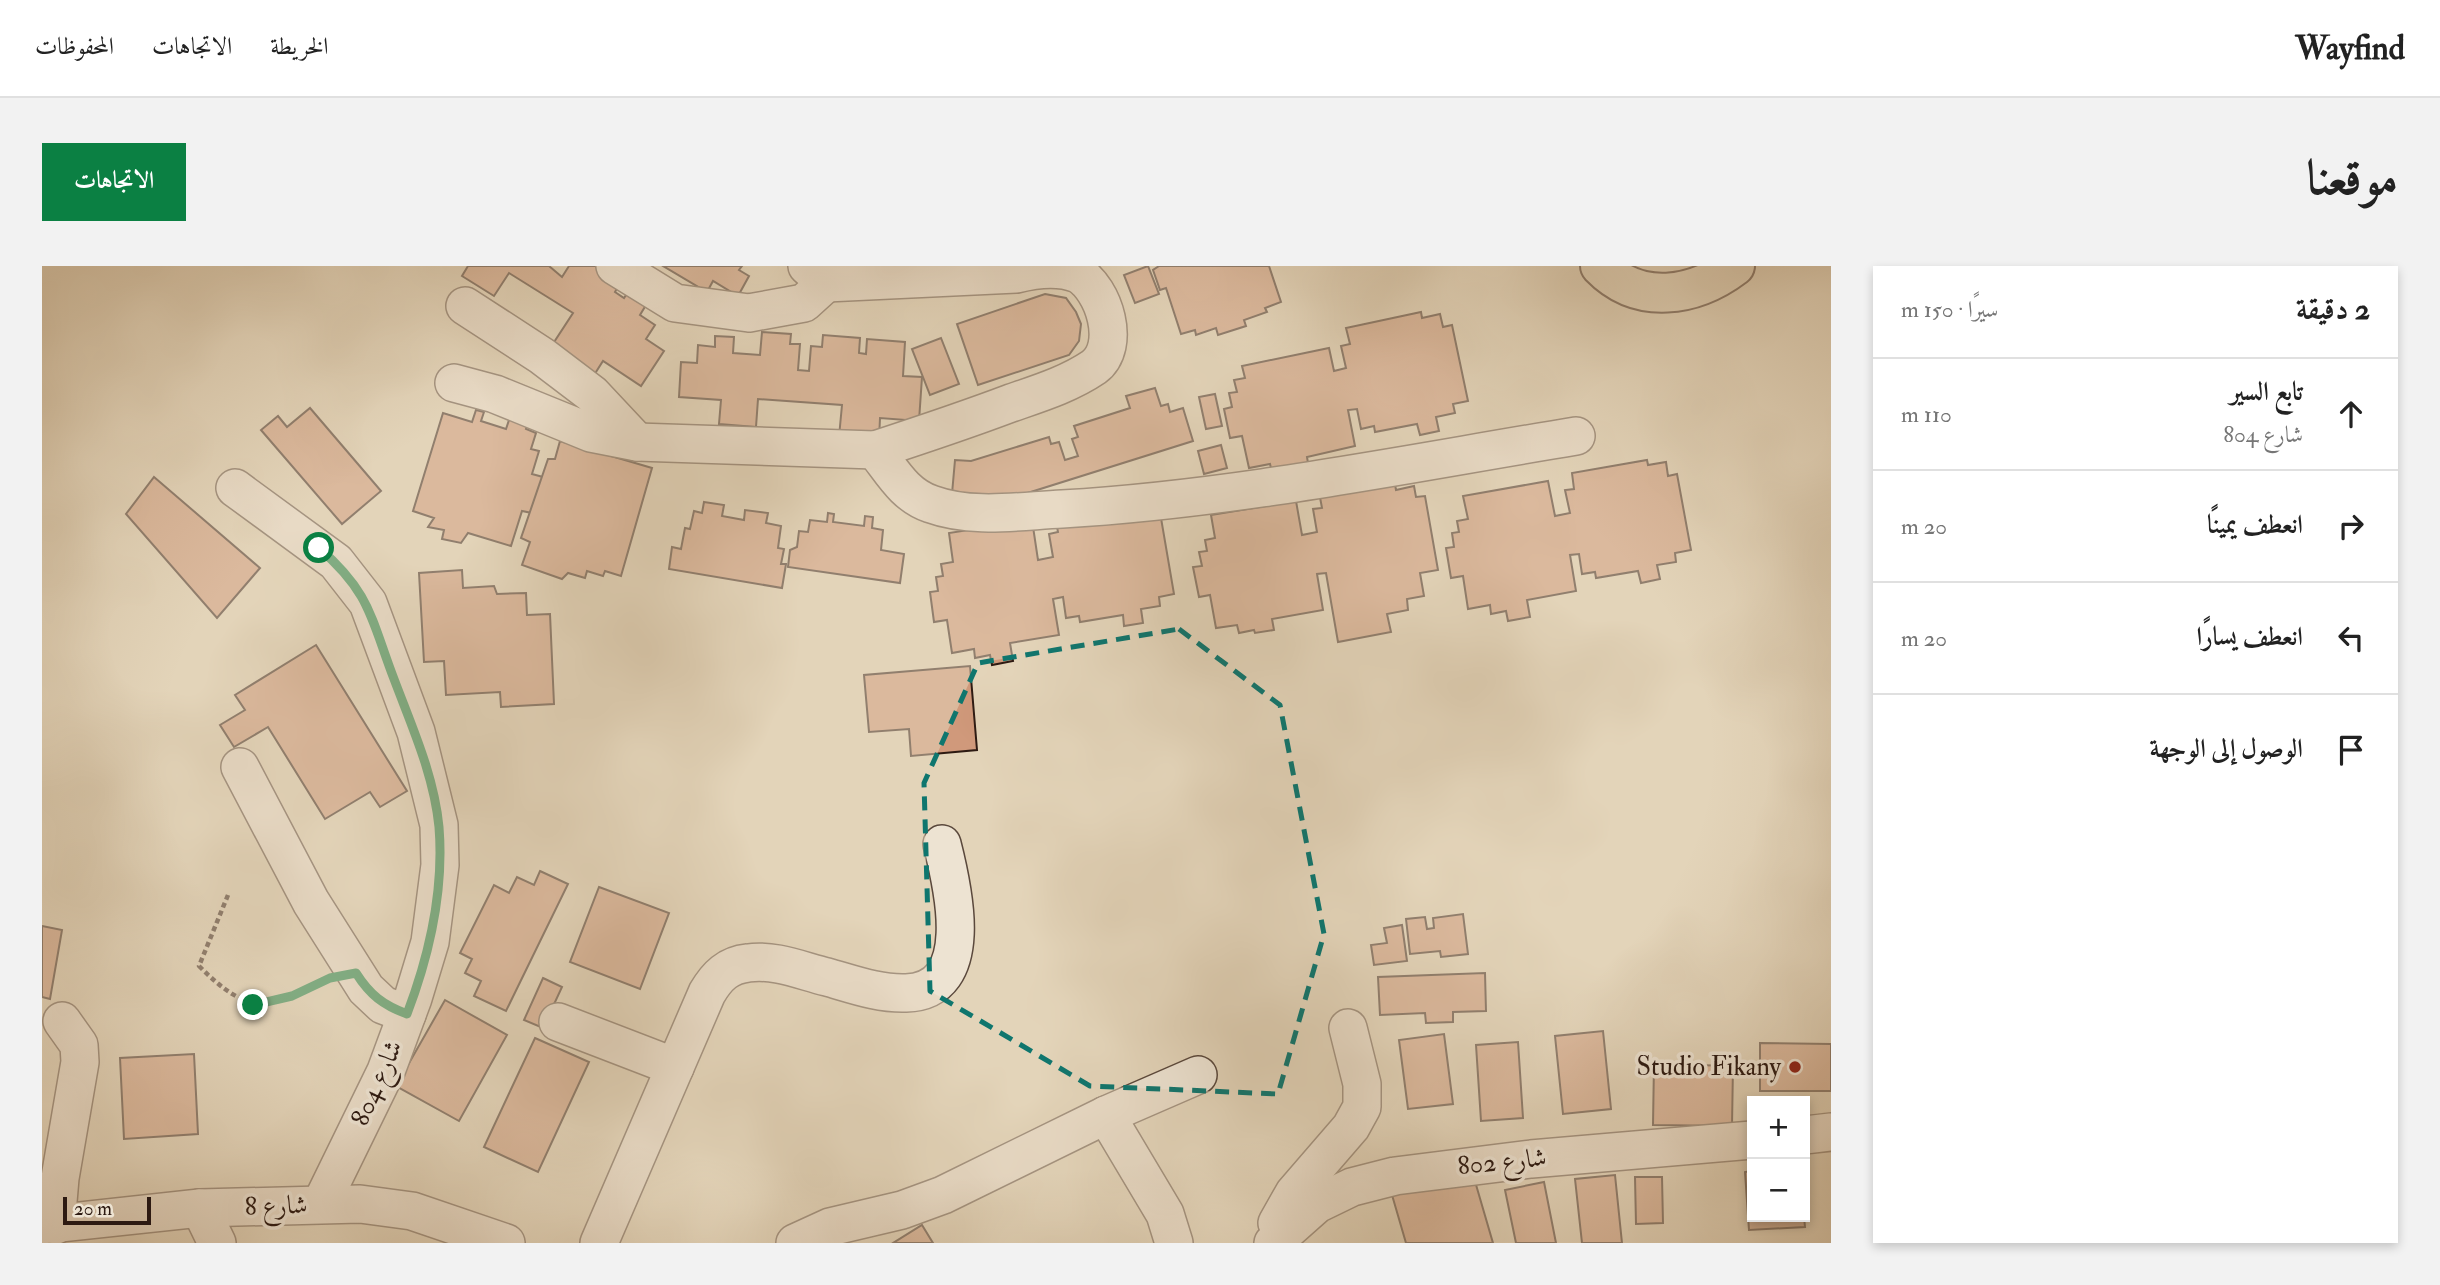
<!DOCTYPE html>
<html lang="ar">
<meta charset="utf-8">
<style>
:root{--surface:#fff;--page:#f2f2f2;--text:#222;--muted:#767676;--line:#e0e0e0;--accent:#0b8043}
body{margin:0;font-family:"IM FELL Double Pica",Amiri,serif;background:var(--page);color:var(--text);direction:rtl}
.controls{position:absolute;right:21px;bottom:21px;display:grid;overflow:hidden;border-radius:0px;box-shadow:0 4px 10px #0003}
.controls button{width:63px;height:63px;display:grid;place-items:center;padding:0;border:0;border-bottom:2px solid var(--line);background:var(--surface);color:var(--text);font:35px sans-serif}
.scale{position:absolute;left:21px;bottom:18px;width:88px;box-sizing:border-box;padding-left:7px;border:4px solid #2d1a12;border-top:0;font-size:19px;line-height:24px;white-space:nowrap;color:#2d1a12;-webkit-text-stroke:5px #ede3d2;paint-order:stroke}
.stop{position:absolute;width:21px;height:21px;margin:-16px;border:5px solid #0b8043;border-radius:50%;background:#fff}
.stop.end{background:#0b8043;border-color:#fff;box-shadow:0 2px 7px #0008}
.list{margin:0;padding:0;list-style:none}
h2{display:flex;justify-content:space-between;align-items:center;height:91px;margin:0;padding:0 28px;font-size:30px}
h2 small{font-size:23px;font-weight:400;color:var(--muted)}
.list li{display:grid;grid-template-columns:46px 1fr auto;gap:21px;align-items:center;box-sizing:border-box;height:112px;padding:0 28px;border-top:2px solid var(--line)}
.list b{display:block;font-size:26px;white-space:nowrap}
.list p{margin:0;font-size:23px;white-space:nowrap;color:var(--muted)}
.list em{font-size:23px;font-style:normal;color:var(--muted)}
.icon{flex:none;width:38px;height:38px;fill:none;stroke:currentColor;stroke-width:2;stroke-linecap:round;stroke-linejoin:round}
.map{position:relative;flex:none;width:1789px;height:977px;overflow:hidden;direction:ltr;border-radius:0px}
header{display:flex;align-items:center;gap:42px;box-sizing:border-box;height:98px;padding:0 35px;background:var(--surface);border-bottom:2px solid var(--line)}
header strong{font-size:33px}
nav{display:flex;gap:38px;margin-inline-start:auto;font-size:24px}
.intro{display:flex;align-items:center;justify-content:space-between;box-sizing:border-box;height:168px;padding:0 42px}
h1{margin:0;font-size:49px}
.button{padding:18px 32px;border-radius:0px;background:var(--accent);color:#fff;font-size:24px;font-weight:700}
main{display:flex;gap:42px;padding:0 42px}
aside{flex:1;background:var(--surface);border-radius:0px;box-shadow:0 4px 10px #0003}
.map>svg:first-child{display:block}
.building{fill:#d0997b;stroke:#2d1a12;stroke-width:2}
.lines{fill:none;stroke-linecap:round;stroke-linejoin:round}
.minor-casing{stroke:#5a483c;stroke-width:40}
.major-casing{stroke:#2d1a12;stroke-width:42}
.path{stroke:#2d1a12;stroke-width:4.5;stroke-dasharray:5 3.5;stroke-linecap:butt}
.minor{stroke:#ede3d2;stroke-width:37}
.major{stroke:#e3d4b9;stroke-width:38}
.route{stroke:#0b8043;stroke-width:9}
.marked{fill:none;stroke:#0f766e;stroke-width:5;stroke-dasharray:14 9;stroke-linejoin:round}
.poi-dot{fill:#8f2418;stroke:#ede3d2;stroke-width:2.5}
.labels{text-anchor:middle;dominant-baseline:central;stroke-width:7;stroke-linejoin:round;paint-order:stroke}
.poi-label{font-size:26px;fill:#2d1a12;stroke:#ede3d2;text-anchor:end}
.street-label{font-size:26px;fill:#2d1a12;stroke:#ede3d2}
</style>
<header>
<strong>Wayfind</strong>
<nav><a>الخريطة</a><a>الاتجاهات</a><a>المحفوظات</a></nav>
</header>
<div class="intro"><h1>موقعنا</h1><a class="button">الاتجاهات</a></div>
<main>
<aside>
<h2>2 دقيقة<small>سيرًا · 150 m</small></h2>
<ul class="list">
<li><svg class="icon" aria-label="ahead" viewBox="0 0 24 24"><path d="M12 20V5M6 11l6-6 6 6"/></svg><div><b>تابع السير</b><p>شارع 804</p></div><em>110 m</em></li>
<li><svg class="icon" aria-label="right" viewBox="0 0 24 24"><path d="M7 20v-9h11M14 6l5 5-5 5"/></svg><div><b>انعطف يمينًا</b></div><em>20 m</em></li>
<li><svg class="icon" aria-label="left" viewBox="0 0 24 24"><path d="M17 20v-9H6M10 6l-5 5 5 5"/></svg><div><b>انعطف يسارًا</b></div><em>20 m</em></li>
<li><svg class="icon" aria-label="arrive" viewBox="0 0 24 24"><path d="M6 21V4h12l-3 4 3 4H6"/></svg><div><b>الوصول إلى الوجهة</b></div></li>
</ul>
</aside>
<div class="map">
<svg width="1789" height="977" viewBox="0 0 1789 977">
<rect width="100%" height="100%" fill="#e3d4b9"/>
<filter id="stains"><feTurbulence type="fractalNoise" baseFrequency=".00286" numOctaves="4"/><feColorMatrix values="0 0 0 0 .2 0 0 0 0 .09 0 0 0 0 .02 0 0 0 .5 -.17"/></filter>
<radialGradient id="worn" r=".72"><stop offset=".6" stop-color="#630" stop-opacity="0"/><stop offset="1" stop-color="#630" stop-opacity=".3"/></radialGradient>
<g class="building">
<path d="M426,0H507L520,11L527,0H566L582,11L573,26L582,32L588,23L607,34L598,49L613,59L604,73L622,85L599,120L561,95L547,117L503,90L531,47L467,7L452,30L420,10Z"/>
<path d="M621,0H700L697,4L707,10L696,30L671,15L665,26Z"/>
<path d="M1106,0L1117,28L1093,37L1082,9Z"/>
<path d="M1117,0H1227L1239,36L1223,42L1225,46L1202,54L1204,60L1176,69L1174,62L1154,69L1153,64L1139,68L1124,22L1118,24L1111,4Z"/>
<path d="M1003,28L1024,32L1034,46L1039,58L1037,75L1027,89L936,119L915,58Z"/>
<path d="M1379,46L1380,52L1398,48L1401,61L1410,59L1426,135L1411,138L1413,147L1394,151L1397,165L1378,169L1375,158L1333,166L1332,160L1319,163L1315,143L1306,144L1313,180L1265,191L1268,209L1230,206L1228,198L1207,202L1200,170L1188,172L1182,143L1190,141L1187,127L1195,126L1192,114L1203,112L1200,100L1287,82L1292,105L1304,102L1299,80L1308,78L1304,62Z"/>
<path d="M720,66L749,68L748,78H758L756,104L767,105L769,80L780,81L781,69L818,72L817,87L824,88L825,73L863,76L861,110L880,111L877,155L838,152L837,174L797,171L800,139L716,133L714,161L677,158L679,134L637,131L639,96L655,97L656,79L673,81V70L692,71L691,87L718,89Z"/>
<path d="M899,72L917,118L888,129L870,83Z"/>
<path d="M1113,122L1119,140L1126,138L1128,146L1141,142L1151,175L944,240L940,228L938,242L909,239L913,194L929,195L1007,171L1009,178L1017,176L1023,194L1036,190L1030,173L1036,171L1032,160L1088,142L1084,130Z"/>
<path d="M1173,128L1180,160L1164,163L1157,131Z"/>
<path d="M268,142L339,225L300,258L219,164L236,150L245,161Z"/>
<path d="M434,144L442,146L439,155L464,163L469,148L487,153L484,163L494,167L489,183L497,185L490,208L501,211L490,247L480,245L469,280L426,267L419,277L400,273L402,264L386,261L392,252L371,245L401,147L430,156Z"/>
<path d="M518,175L610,202L579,310L563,305L561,310L545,305L543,312L526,307L520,313L480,299L488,276L479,272L506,193H513Z"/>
<path d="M1179,179L1185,202L1162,208L1156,185Z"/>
<path d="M1605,194L1606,199L1624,196L1626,210L1635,208L1649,284L1633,287L1634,296L1615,299L1618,313L1599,317L1596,305L1554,312L1553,306L1540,308L1537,288L1528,289L1534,325L1485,334L1488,351L1466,355L1464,345L1449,348L1448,339L1426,343L1421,310L1409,312L1404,282L1412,281L1410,267L1417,266L1415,255L1426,253L1421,230L1506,215L1513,250L1528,247L1523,224L1532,223L1530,207Z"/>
<path d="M112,211L218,302L175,352L84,248Z"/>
<path d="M1352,213L1354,224L1372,220L1374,231L1383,230L1396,304L1378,307L1382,330L1365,333L1366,344L1345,348L1349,366L1296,376L1284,307L1275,308L1281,344L1230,353L1232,364L1213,367L1212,364L1197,367L1195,359L1174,362L1168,329L1157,331L1151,301L1160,300L1157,286L1165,285L1163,274L1173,272L1169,249L1254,235L1260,269L1275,266L1271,243L1280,242L1277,226Z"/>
<path d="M662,236L682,239L680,250L702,254L703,244L726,247L724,257L739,260L736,282L742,283L739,298H744L740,322L627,303L630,281L639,283L643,262L648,263L652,245L660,247Z"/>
<path d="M786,247L792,248L791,256L822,260L823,250L831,251L830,262L841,264L839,284L862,288L858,317L746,301L748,284L755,281L757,265L766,266L768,254L785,256Z"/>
<path d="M1013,250L1119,252L1132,328L1117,331L1118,340L1099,343L1101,357L1082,360L1081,349L1038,356L1037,350L1024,352L1021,331L1011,333L1017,369L968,377L971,395L950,399L948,389L933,392L932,383L910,387L905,354L892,356L888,326L896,325L894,311L901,310L899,298L911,296L907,267L990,254L996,294L1011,291L1007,268L1016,266Z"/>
<path d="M420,304L421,322L452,320L455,328L484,327L485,349L508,348L512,438L459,441L458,426L404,429L402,395L382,396L377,307Z"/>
<path d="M274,379L365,525L338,541L328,526L283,553L226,461L192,481L178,459L203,444L193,429Z"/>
<path d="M928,400L935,484L869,490L867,463L827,466L822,409Z"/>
<path d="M498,605L526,618L464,745L432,730L439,715L423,707L430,693L418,687L452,619L467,627L475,611L492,619Z"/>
<path d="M557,621L627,647L598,723L528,696Z"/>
<path d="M1421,648L1426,688L1399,691L1398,685L1368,688L1364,653L1383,651L1385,663L1392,662L1391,652Z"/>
<path d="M1360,659L1365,695L1332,699L1329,679L1345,677L1342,662Z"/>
<path d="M0,660L20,664L8,733L0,731Z"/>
<path d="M1443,707L1444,745L1411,746V756L1384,757L1383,747L1338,749L1336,711Z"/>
<path d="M501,712L520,721L501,762L482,754Z"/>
<path d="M403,734L465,769L417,855L354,820Z"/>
<path d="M1561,765L1569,843L1521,848L1513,770Z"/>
<path d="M1402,768L1411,838L1366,843L1357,774Z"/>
<path d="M493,772L547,796L496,906L442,881Z"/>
<path d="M1476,776L1481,852L1439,855L1434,779Z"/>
<path d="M1718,777L1789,778V825H1718Z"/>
<path d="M152,788L156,868L82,873L78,792Z"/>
<path d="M1612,798L1691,800L1690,860L1611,859Z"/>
<path d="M1430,905L1451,977H1364L1350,929Z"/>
<path d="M1710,905V951H1762L1763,961L1707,964L1703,906Z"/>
<path d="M1573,909L1580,977H1540L1533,913Z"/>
<path d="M1593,911H1620L1621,957L1594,958Z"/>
<path d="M1502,916L1514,977H1474L1463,924Z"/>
<path d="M880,959L891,977H851Z"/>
</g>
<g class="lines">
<defs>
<g id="minor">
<path d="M573,0L633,37L707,47L762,37L784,17"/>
<path d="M765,0L784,17L974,8C994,3 1016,0 1036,8C1062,23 1080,80 1052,101C1027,118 998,127 969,137C924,154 879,169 833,184C850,205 862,229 889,238C930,253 977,245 1020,243C1192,233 1363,198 1534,170"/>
<path d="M423,40L500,90L550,128L595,176"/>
<path d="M412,117L453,128L549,167L595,176L833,184"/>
<path d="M193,222L294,296L326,337L374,466L397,559L398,599L388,676L371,732L344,805L279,938"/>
<path d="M198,501L269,636L324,723L341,739L365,748"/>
<path d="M516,756L633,801"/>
<path d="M1064,849L1123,948L1132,977"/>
<path d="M1763,869L1789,866"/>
<path d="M158,942L175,977"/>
<path d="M1235,957L1252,927L1309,861L1320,841V818L1306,762"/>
<path d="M0,959L158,942L318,938L370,945L464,977"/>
<path d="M14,959L18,912L38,796L37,779L20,755"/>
<path d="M557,977L665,727C675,710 686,699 706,697C733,693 760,705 785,711C810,718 837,728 864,727C936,725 911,621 900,578"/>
<path d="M753,977L788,961L860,944L901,929L1064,849L1156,809"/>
<path d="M1231,977L1275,938L1310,921L1353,910L1489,893L1710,874"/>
</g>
<path id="major" d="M1558,0C1597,40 1652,31 1693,0"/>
</defs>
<use href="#minor" class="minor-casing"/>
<use href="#major" class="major-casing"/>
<path class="path" d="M186,629L157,700C206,749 223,744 283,715"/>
<use href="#minor" class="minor"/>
<use href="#major" class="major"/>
</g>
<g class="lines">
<path class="route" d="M211,739L250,730L288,712L314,707C328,729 341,739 365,748C387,690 402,623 397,561C392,509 370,461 352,413C329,353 329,327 277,282"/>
</g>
<path d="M0 0H1789V977H0ZM1137,363L1238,439L1282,668L1236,828L1048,820L888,725L882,517L936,397Z" fill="#e3d4b9" fill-opacity=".55" fill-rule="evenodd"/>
<path class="marked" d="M1137,363L1238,439L1282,668L1236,828L1048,820L888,725L882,517L936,397Z"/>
<circle class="poi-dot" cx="1753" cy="801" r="7"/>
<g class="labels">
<g class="poi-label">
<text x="1739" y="801">Studio Fikany</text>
</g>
<g class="street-label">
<text transform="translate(335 817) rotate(-66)">شارع 804</text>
<text transform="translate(1460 896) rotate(-6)">شارع 802</text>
<text transform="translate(234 940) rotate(-2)">شارع 8</text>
</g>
</g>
<rect width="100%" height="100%" filter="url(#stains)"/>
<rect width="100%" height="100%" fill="url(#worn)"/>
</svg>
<div class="controls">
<button>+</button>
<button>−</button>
</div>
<div class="scale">20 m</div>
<div class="stop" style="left:277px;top:282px"></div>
<div class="stop end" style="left:211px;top:739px"></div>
</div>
</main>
